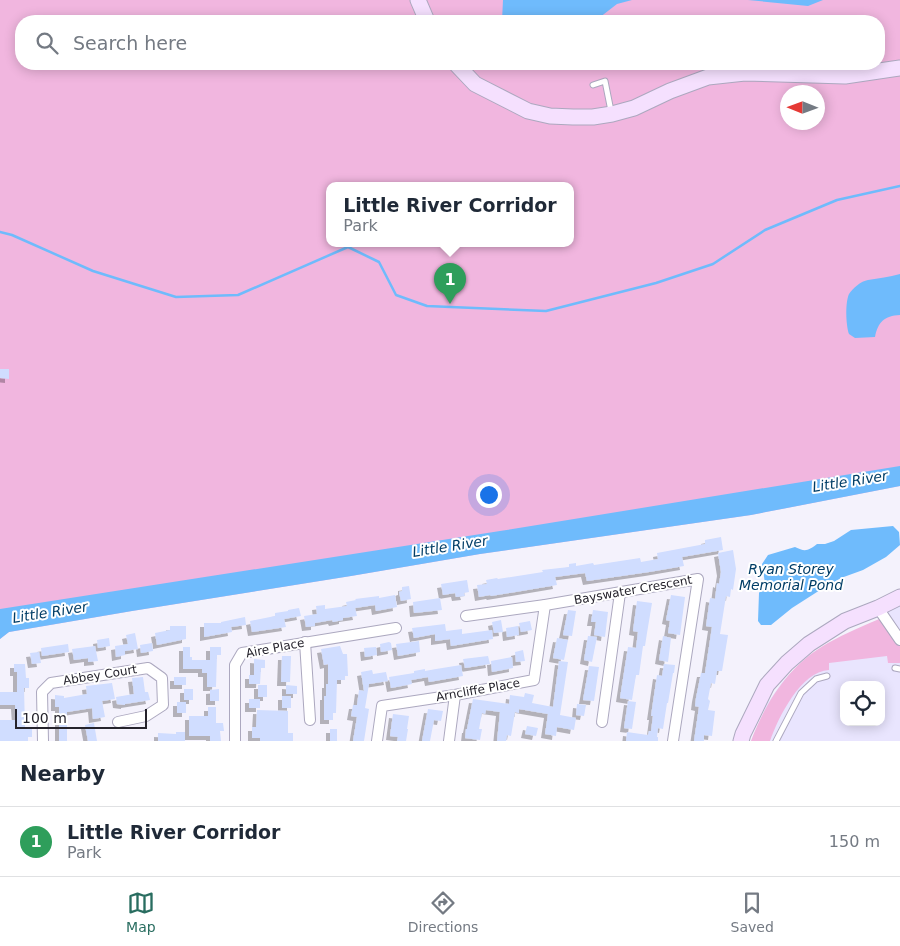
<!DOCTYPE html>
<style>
:root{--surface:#fff;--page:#f2f2f3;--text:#1f2937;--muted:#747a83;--line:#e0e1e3;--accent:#296d60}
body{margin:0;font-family:"DejaVu Sans",sans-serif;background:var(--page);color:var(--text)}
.controls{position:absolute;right:15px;bottom:15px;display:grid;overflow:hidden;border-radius:10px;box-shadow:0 2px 12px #0003}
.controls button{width:45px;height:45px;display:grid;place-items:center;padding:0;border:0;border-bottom:1px solid var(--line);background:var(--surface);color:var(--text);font:25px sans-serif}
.compass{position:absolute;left:780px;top:85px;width:45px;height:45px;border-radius:50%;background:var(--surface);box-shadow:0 2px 12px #0003;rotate:271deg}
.scale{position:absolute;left:15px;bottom:12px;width:132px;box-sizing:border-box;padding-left:5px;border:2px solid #25232c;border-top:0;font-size:14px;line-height:18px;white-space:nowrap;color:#25232c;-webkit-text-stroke:4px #fff;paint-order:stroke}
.you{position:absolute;left:488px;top:494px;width:18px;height:18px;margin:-12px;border:4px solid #fff;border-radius:50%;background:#1a73e8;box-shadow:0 0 0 8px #1a73e833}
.badge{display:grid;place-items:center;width:32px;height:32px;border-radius:50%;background:var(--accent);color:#fff;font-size:16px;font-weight:700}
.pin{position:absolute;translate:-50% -41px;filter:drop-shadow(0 1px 2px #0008)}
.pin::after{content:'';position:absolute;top:26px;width:18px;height:15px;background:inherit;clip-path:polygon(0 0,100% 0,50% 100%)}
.popup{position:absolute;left:326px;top:182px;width:248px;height:65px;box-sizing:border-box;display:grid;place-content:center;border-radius:10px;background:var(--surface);filter:drop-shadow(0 1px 4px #0005);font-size:16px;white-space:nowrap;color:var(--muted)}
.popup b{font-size:19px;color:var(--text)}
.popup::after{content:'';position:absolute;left:50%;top:100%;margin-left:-10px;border:10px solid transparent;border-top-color:var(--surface)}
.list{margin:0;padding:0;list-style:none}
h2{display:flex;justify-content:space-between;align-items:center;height:65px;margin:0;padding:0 20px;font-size:21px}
h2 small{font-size:16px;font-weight:400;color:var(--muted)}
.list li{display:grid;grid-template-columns:32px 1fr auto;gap:15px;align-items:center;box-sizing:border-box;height:70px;padding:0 20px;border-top:1px solid var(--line)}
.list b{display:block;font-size:19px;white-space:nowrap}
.list p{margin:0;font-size:16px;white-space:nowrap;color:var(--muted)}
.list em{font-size:16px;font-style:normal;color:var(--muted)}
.icon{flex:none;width:28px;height:28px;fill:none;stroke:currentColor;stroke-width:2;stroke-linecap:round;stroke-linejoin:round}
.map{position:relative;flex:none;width:900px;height:741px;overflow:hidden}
.search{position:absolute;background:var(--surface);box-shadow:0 2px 12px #0003;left:15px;right:15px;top:15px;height:55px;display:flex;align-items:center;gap:12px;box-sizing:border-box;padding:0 18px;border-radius:20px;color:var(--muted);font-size:19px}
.sheet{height:135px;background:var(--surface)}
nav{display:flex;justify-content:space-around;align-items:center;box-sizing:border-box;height:70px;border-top:1px solid var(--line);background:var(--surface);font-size:14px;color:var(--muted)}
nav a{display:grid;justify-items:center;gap:2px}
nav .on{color:var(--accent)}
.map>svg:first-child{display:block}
.built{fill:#e9e5fe;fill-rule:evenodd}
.green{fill:#f1b6df;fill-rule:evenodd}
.water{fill:#6fbbfc}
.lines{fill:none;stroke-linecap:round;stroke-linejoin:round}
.stream{stroke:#6fbbfc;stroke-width:2.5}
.building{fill:#d0ddff;filter:url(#shadow)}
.lane-casing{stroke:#aca8bf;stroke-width:7}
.street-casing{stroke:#aca8bf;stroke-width:12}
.secondary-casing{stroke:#aca8bf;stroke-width:17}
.lane{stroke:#fff;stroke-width:5}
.street{stroke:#fff;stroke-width:10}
.secondary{stroke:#f5e0fe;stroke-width:15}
.labels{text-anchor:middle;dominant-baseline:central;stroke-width:4;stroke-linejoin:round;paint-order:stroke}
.street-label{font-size:12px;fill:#25232c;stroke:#fff}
.water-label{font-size:14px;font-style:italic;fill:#003d66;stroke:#fff}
</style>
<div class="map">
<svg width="900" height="741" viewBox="0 0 900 741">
<defs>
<filter id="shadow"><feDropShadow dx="-4" dy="4" stdDeviation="0" flood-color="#0004"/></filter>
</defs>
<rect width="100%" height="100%" fill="#f4f2fc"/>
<path class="built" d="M900,597V741H751L767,704L782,682L804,660L827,644L884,617L878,608ZM844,685H881V722H844Z"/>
<g class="green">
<path d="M0,0H900V486L751,515L480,554L351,576L132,611L9,632L0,639ZM21,21H879V64H21ZM788,92H818V122H788ZM330,185H570V243H330Z"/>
<path d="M884,617L900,640V663H888L887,656L829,663V670C801,671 778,718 770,741H751C766,701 790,664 828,643C846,633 865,625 884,617Z"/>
</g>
<g class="water">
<path d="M503,0H632L617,4L595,21H502Z"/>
<path d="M748,0H823L808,6Z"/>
<path d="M900,274V315C884,316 878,322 875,337L855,338L849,334C846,325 845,303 849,294C853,288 861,281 868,280C879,278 889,277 900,274Z"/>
<path d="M900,466V486L751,515L480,554L351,576L132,611L9,632L0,639V609L500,531Z"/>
<path d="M893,526L899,532L900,545L886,557L863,570L841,578L817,592L792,608L771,625H761L758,621L759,593L765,583L762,564L768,555L795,547C805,552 808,551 817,544H825L834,541L851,530Z"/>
</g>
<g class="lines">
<path class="stream" d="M0,232L12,235L93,271L176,297L238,295L348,247L379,262L396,295L427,306L546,311L656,283L713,264L765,230L837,200L900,186"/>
</g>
<g class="building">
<path d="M0,369H9V379L0,378Z"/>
<path d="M721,537L723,550L682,557L684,566L649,572L587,581L585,573L555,577L557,585L491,596L490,595L479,597L477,585L487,584L486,580L497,578L498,579L543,572L542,570L569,567V564L576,563V566L593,563L594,565L640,558L641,562L658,559L657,553L705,544V540Z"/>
<path d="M733,550L736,569L733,590L731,589L730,597L726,596L720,634L728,635L722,671H717L715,684L711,683L708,699L710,701L708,710L715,711L712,736L704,735V741H694L699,707L695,706L696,698L701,673H705L712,627L706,626L710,598L715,599L717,583L719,584L721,572L718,553Z"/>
<path d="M467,580L469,592L464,593L465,596L456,597L455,593L443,595L441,584Z"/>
<path d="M409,586L411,599L401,601L399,592L402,591V587Z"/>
<path d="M395,595L397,607L376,611L375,605L355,608L357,616L343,618V620L333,622L332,620L315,623V626L306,627L304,616L317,614L316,606L325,605V609L347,606L346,602L356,600L355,599L379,596V598Z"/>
<path d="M671,595L685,597L680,635L668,633L670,621L666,620Z"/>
<path d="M440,598L442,610L414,613L413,602Z"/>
<path d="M637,601L652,603L647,633L645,646H643L639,675H636L632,700L620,698L628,647L636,648L638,632L633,631Z"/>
<path d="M299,608L301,616L284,619L286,627L252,632L250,621L275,616V613L288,611V610Z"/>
<path d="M568,610L576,611L572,636L563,635Z"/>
<path d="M593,610L608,612L605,637L594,635L596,622H591Z"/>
<path d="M245,617L246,625L231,627L232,632L204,637V623H221V622Z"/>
<path d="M501,620L503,632L494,633L492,622Z"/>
<path d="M530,621L532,630L521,632L519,623Z"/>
<path d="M445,624L446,631L462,629V634L492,630L493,639L451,646L450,639L435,641V634L414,638L412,628Z"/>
<path d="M170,626H186V639L157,645L155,633L170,630Z"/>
<path d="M518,626L519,635L507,637L506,628Z"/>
<path d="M135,633L138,649L125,651V655L116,657L115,646L128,644L126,635Z"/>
<path d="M588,636L597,637L592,662L584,660Z"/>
<path d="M663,636L671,638L668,662L659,660Z"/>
<path d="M109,638L110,646L98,648L97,640Z"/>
<path d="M557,638L568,640L564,660L553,658Z"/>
<path d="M419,641L420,652L398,656L396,644Z"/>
<path d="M389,642L391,643L392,650L381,652L380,644Z"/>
<path d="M152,643L153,651L141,653L140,645Z"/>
<path d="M68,644L69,652L42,656L41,648Z"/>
<path d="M95,646L98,661L88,662V658L74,660L72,649Z"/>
<path d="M340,646L343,654H347L348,676H345V680H337L336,713H333V720H324V696H326V684H328V664L324,665L321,649Z"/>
<path d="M183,647H190V657H192V660H210V647H221V655H217L216,687H207V673H202V669H183Z"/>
<path d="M376,647L377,655L365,657L364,648Z"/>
<path d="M523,650L525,661L516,662L515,652Z"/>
<path d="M39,652L41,663L32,664L30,653Z"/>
<path d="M282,656H291L290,682H281Z"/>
<path d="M488,656L490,664L465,668L463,659Z"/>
<path d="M512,657L513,668L492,672L491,661Z"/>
<path d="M254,659L265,660V668H261L260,684H249V675H254Z"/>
<path d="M559,661L568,662L560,715L576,718L574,730L557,727L556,736L545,734L548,714L519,709V713L515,712L511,736L507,735L506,741H497L500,712L486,710L485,714L482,713L479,729H482L480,740L465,738L466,729H467L473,699L509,704L510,695L524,697L525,693L534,695L532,703L553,707Z"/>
<path d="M14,664H25L26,678H29V688H24L25,727H32V737H28V741H0V720H16L15,705H0V692H17V672H14Z"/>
<path d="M664,664L675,665L674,673H673L668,703H667L663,729L658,728L657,737H658V741H626L627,732L648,735L649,731H651L653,716H651L657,675L662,676Z"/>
<path d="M461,665L463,676L429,682L428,677L411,680L412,684L391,688L389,677L414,673V671L425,669V671L436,669Z"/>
<path d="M589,666L599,667L594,701L583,700Z"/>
<path d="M372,670L373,674L386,672L388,681L369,684L365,708L369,709L364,741H353L357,717L351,716L353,705H357L359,690L364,691L361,672Z"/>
<path d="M143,677L145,692H148L150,700L125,704V705L117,704L116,697L134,694L132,678Z"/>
<rect x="174" y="677" width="12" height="8"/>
<path d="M112,683L115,699L102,701L105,717L93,719L92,708L67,712V741H59V707H55V695L64,696V698L87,694L86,686Z"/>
<rect x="258" y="685" width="9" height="12"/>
<path d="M286,685L297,686V694H286Z"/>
<rect x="184" y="689" width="9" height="11"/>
<path d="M219,689V701H210V690Z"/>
<rect x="282" y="696" width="9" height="12"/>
<rect x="249" y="699" width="11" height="9"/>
<path d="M628,701L636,702L632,729L624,728Z"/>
<rect x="177" y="702" width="9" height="11"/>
<path d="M577,704L586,705L584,716L576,715Z"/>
<path d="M208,707H216V723H223L224,731H220L221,741H210V736H189V716H208Z"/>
<path d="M428,709L443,711L441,721L434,720L430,741H422Z"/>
<path d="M257,710L288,711V733H293V741H260V738H252V727H256Z"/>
<path d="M393,714L409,716L407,729H408L406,741H397L398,737L390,736Z"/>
<path d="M94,723L97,741H88L85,725Z"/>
<path d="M527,726L538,728L536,736L525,734Z"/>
<rect x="330" y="729" width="7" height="12"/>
<path d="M176,732H185V741H158V733L176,734Z"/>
</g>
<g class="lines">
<defs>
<g id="lane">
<path d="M593,85L605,81L611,111"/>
<path d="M895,668L900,669"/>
<path d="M776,741L801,693L816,679L827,676"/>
</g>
<g id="street">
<path d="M878,608L900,640"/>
<path d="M466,616L545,605L698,579L673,741"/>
<path d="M305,642L310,720"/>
<path d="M602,722L620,593"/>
<path d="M43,741L42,692L51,683L148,668L162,678L163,705L146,716L118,722"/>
<path d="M235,741V665L242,653L396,628"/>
<path d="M377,741L382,706L455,695L534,680L545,605"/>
<path d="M449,741L455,695"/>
</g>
<g id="secondary">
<path d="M418,0L427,21"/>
<path d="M456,64L475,84L528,111L550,116L573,117H593L612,114L634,108L670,91L708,77L745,73L845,76L900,68"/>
<path d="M741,741L743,734L767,685L787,663L809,644L845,621L878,608L900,597"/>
</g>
</defs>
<use href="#lane" class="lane-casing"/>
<use href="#street" class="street-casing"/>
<use href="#secondary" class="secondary-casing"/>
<use href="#lane" class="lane"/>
<use href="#street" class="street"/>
<use href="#secondary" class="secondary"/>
</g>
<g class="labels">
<g class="street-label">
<text transform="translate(633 590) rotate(-10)">Bayswater Crescent</text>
<text transform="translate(275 648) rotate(-11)">Aire Place</text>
<text transform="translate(100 675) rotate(-9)">Abbey Court</text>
<text transform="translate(478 690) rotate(-10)">Arncliffe Place</text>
</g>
<g class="water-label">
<text transform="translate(850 481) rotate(-9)">Little River</text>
<text transform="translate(450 546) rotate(-9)">Little River</text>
<text x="791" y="569">Ryan Storey<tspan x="791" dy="16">Memorial Pond</tspan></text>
<text transform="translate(50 612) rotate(-9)">Little River</text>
</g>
</g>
</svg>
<div class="controls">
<button><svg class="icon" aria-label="locate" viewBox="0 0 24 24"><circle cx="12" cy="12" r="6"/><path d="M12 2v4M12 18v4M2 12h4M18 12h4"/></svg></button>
</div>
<svg class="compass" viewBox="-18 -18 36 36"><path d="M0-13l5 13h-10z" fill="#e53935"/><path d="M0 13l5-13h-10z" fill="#747a83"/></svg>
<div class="scale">100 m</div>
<div class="you"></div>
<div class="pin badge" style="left:450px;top:304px;background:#2e9e5b">1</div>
<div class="popup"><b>Little River Corridor</b>Park</div>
<div class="search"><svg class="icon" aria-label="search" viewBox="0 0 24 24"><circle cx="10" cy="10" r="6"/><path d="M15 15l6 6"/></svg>Search here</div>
</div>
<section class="sheet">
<h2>Nearby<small></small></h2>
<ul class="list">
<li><span class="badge" style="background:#2e9e5b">1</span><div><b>Little River Corridor</b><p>Park</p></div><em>150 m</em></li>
</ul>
</section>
<nav>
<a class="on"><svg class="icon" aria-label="map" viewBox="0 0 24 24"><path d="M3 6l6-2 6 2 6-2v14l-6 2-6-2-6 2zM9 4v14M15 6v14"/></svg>Map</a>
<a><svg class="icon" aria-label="directions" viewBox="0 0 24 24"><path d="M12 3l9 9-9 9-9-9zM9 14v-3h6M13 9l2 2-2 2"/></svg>Directions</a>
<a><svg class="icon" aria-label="saved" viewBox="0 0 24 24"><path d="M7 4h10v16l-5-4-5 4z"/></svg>Saved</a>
</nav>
